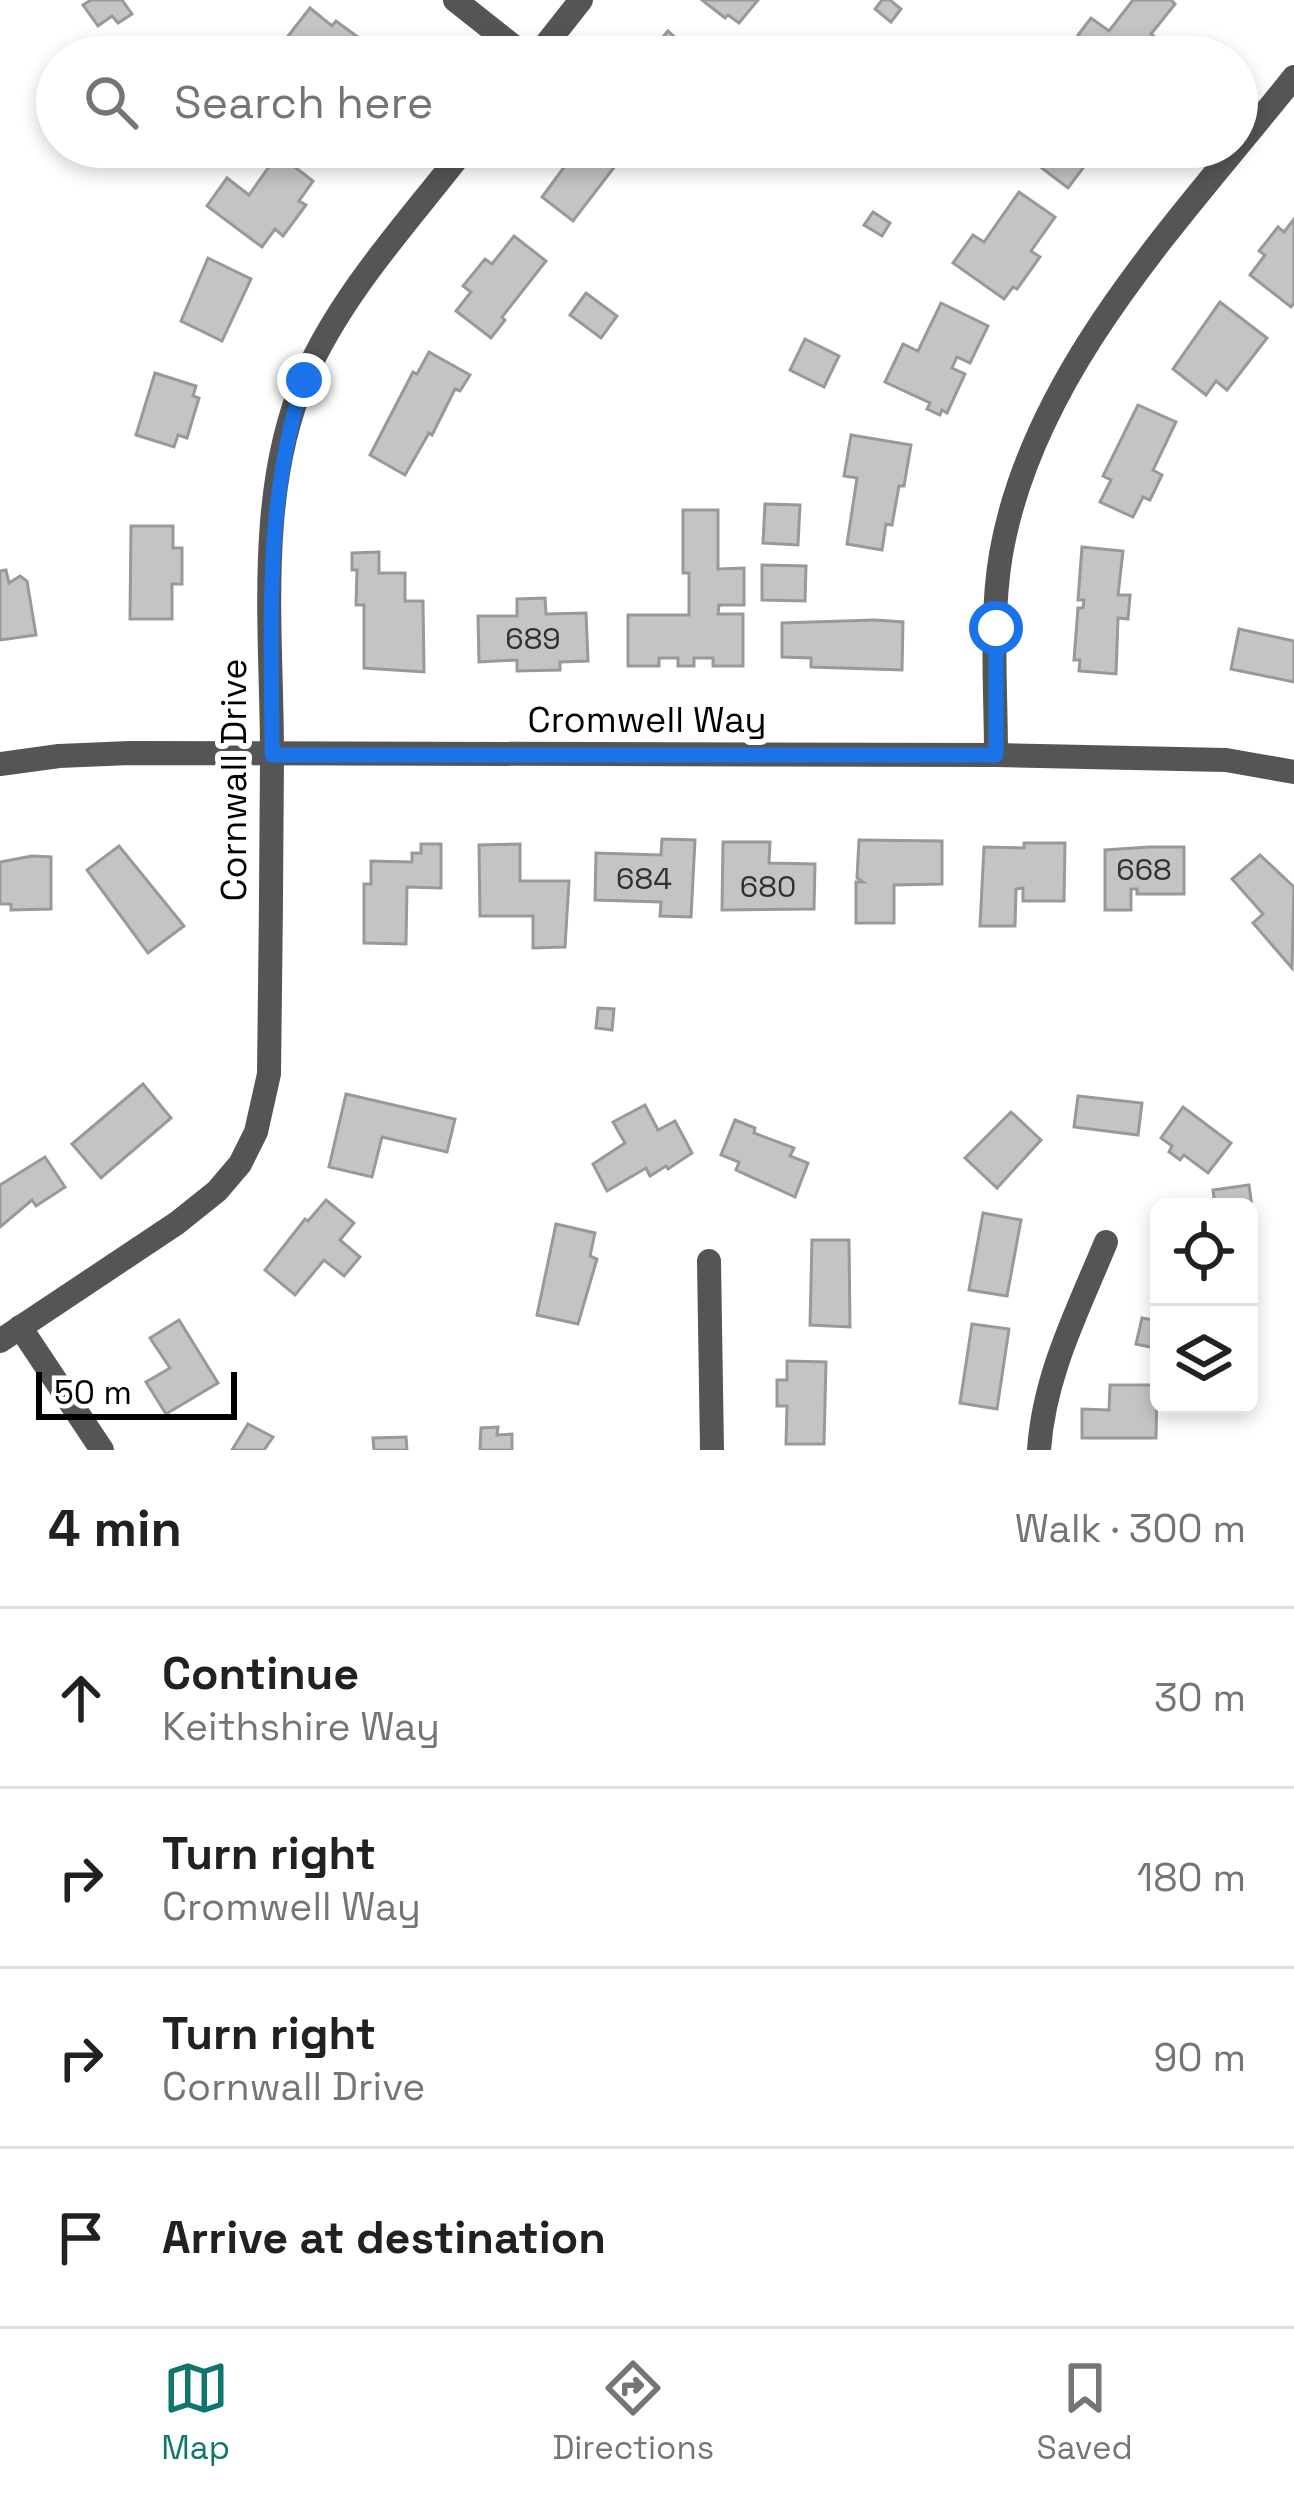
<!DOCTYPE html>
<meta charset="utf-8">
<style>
:root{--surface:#fff;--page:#f6f6f6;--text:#202124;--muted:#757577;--line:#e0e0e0;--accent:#0f766e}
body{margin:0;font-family:"Space Grotesk",sans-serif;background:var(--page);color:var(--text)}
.controls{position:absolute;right:36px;bottom:36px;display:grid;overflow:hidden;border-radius:18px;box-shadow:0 6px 18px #0003}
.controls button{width:108px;height:108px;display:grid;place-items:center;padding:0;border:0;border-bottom:3px solid var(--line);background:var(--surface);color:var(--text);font:60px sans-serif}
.scale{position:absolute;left:36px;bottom:30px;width:201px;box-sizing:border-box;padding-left:12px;border:6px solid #000;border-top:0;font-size:33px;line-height:42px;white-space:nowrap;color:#000;-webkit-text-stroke:9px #fff;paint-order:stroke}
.stop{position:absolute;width:36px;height:36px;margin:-27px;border:9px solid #1a73e8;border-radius:50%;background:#fff}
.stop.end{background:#1a73e8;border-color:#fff;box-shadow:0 3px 12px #0008}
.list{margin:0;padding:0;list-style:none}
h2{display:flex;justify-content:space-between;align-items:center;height:156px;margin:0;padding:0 48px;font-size:51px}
h2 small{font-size:39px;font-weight:400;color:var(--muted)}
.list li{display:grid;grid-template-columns:78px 1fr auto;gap:36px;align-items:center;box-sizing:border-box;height:180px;padding:0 48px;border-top:3px solid var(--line)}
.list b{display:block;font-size:45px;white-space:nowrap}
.list p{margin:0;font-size:39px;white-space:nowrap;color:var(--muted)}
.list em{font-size:39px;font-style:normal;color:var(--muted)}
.icon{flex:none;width:66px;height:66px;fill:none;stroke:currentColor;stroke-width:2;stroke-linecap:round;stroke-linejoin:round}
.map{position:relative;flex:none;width:1294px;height:1450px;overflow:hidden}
.search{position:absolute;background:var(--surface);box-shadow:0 6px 18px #0003;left:36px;right:36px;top:36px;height:132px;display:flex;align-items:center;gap:30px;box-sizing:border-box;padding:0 42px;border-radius:66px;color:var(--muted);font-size:45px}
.sheet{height:876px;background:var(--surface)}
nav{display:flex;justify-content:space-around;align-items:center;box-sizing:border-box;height:168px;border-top:3px solid var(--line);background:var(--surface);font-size:33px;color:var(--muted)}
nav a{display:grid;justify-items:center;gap:6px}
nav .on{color:var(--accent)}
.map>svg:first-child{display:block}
.building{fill:#c4c4c4;stroke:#999;stroke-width:3}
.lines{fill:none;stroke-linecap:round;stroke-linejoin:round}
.minor{stroke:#555;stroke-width:24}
.route{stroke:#1a73e8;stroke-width:15}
.labels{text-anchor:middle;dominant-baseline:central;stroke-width:12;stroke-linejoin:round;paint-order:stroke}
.number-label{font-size:30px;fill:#313131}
.street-label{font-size:36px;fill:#000;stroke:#fff}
</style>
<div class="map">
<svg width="1294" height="1450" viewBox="0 0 1294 1450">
<rect width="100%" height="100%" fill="#fff"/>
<g class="building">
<path d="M91,0H122L132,14L118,23L112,16L98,26L83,5Z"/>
<path d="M702,0H758L739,23L728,15L725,18Z"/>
<path d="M882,0H890L901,9L891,22L875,9Z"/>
<path d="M1133,0H1171L1175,4L1151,34L1180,57H1106L1078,35L1091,18L1109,31Z"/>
<path d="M310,8L332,26L336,21L385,57H307L285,40Z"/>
<path d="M668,31L697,57H636L646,44L653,49Z"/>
<path d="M580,147H609L622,157L573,221L542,197L565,166L559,161L569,148L575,153Z"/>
<path d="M1039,147H1127L1113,166L1095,152L1068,188L1030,159Z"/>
<path d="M278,154L313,181L299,201L306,205L283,236L275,229L262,247L207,206L227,178L249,195Z"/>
<path d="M1019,192L1055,217L1031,251L1040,257L1017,289L1013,287L1004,299L953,263L973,235L984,242Z"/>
<path d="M873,212L890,223L882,236L864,225Z"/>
<path d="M1294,219V303L1291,307L1250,275L1265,255L1259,251L1278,227L1284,232Z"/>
<path d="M514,236L546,261L502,317L505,320L491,338L456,311L471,292L463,286L485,259L492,264Z"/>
<path d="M208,258L251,279L222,341L181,321Z"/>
<path d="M586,293L617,316L601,338L570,315Z"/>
<path d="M1220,302L1267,338L1227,390L1216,381L1206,395L1173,369Z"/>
<path d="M941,303L988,326L970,363L957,357L952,368L965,374L947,413L942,410L940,415L927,409L930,403L885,382L903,344L918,351Z"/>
<path d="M805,339L839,356L824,387L790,370Z"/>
<path d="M429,352L470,375L460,391L455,389L432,435L429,433L405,475L370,455L413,372L417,374Z"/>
<path d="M155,373L196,386L193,396L199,398L187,438L178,435L174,447L136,435Z"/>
<path d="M1138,405L1176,422L1153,470L1162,475L1150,500L1143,497L1133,517L1100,502L1111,480L1103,476Z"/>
<path d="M851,435L911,445L904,486H899L892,525L886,524L882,550L847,544L857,478L844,476Z"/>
<path d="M765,504L800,505L798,545L763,543Z"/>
<path d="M683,510H718V569L744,568V605H719L718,614H743V666H713V658H694V666H678V658H659V666H628V615H689V573H683Z"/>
<path d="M131,526H173V548H182V584H172V619H130Z"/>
<path d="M1082,547L1123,551L1118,595H1130L1128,619L1118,618L1116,674L1079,671L1080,660H1074L1078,608H1083L1084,600H1078Z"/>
<path d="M379,552V573H405V601H423L424,672L364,668V605H356L357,570H352V553Z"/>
<path d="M762,565L806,566L805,601L762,600Z"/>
<path d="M6,570L9,583L20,576L27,581L36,635L0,640V571Z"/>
<path d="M545,598L546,614L586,613L588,661L560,662V670L517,671V660L479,662L478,616H517V599Z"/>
<path d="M875,620L903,622L902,670L811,667V658L782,657V623Z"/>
<path d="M1239,629L1294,641V682L1231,669Z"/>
<path d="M662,839L695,840L691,917L660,916L661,902L595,900L596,853L661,855Z"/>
<path d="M859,840L942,841V884L894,885V923H856V882H863L857,878Z"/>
<path d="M723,842H770L769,863L815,864L814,909L722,910Z"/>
<path d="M1024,843H1065L1064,901H1023V888L1016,889L1015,926H980L984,847L1024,848Z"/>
<path d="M421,844H441V888L407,887L406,944L364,943V884H371V861L412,862V853H421Z"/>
<path d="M520,844V881H569L565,947L533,948V916H480L479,845Z"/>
<path d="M119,846L184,926L148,953L87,870Z"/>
<path d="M1149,847H1184V894H1137V889H1131V910H1105V850Z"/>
<path d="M1260,855L1294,887L1292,968L1253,923L1263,914L1232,879Z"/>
<path d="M32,856L51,857V909L11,910V904H0V862Z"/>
<path d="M598,1008L614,1009L612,1030L596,1028Z"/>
<path d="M143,1084L171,1118L101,1178L72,1144Z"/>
<path d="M346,1094L455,1119L447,1152L382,1137L372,1177L329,1167Z"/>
<path d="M1078,1096L1142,1103L1138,1135L1074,1127Z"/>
<path d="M645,1105L658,1130L675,1121L692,1153L668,1169L666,1166L650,1176L646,1168L607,1191L593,1164L625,1143L613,1122Z"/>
<path d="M1183,1107L1231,1143L1208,1173L1184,1155L1180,1160L1172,1154L1169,1152L1172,1146L1161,1138Z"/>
<path d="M1011,1112L1041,1140L997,1188L965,1158Z"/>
<path d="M735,1120L755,1128L754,1133L794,1148L790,1156L808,1163L795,1197L736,1170L739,1162L721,1155Z"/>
<path d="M45,1157L65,1187L36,1206L32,1200L0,1227V1185Z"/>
<path d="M1249,1185L1256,1238L1249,1239V1207H1209L1215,1206L1213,1190Z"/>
<path d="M326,1200L354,1223L340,1240L360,1257L344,1276L324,1260L295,1295L265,1270L305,1219L308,1221Z"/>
<path d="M983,1213L1021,1220L1007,1296L969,1290Z"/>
<path d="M556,1224L595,1233L590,1256L597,1259L578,1324L537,1315Z"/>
<path d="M812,1240H849L850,1327L810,1325Z"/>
<path d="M1142,1318L1159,1321V1349L1136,1344Z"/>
<path d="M179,1320L218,1383L166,1414L146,1382L170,1368L150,1338Z"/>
<path d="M972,1324L1009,1329L997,1409L960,1403Z"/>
<path d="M787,1361L826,1362L824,1444H786L787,1406H777V1380H787Z"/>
<path d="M1110,1385H1157L1156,1438H1082V1409L1109,1410Z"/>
<path d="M248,1424L273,1437L264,1450H232Z"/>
<path d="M498,1427L497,1435L512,1434V1450H480L481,1428Z"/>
<path d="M406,1437L407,1450H374L373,1438Z"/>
</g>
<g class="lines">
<g class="minor">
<path d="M455,0L527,57"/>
<path d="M536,57L581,0"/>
<path d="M996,755C996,689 990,619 1001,554C1033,370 1181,219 1294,77"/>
<path d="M0,764L59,756L130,753L996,755L1226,760L1294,772"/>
<path d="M709,1261L712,1450"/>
<path d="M20,1327L102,1450"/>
<path d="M0,1341L177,1223L217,1191L240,1164L256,1132L269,1074C270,968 272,861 272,755C272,632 255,494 305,377C342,292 410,220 466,147"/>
<path d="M1039,1450C1044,1375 1078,1310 1106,1242"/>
</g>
</g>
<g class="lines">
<path class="route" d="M304,380C263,504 272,626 272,755H996V628"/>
</g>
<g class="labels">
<g class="number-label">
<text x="533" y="638">689</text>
<text x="1144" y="869">668</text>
<text x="644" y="878">684</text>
<text x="768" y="886">680</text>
</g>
<g class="street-label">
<text x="647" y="720">Cromwell Way</text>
<text transform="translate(234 780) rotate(-90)">Cornwall Drive</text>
</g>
</g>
</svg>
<div class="controls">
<button><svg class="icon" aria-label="locate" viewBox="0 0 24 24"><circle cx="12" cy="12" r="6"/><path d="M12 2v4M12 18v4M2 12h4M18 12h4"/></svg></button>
<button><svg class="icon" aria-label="layers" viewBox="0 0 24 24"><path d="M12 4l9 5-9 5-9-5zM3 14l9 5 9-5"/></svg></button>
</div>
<div class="scale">50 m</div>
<div class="stop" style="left:996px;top:628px"></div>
<div class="stop end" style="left:304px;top:380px"></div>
<div class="search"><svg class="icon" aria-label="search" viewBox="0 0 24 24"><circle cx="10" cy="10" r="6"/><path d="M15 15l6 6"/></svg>Search here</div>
</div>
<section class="sheet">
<h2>4 min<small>Walk · 300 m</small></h2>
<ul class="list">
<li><svg class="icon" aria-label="ahead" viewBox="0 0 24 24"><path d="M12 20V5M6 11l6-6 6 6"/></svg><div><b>Continue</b><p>Keithshire Way</p></div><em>30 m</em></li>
<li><svg class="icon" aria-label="right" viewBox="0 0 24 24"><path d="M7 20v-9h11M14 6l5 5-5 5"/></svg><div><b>Turn right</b><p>Cromwell Way</p></div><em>180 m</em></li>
<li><svg class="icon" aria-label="right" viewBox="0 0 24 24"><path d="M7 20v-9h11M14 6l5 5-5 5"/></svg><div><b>Turn right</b><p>Cornwall Drive</p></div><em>90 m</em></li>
<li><svg class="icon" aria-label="arrive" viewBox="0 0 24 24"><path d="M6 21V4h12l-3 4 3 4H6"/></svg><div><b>Arrive at destination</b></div></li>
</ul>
</section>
<nav>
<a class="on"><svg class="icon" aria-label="map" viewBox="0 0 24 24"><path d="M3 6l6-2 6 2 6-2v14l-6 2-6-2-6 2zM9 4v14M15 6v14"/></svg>Map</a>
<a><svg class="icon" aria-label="directions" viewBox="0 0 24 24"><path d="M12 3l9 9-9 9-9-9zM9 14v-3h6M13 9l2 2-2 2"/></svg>Directions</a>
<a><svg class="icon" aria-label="saved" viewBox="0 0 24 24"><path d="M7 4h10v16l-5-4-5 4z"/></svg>Saved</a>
</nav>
